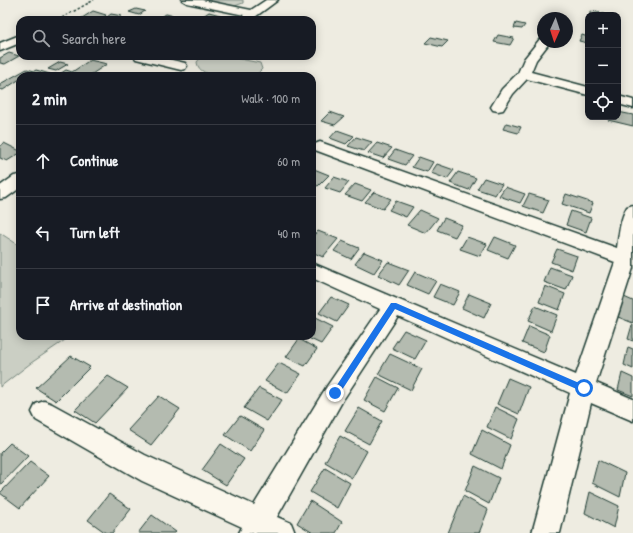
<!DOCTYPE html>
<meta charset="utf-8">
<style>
:root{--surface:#171b24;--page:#20242c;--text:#f1f3f6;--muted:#9ea1a6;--line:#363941}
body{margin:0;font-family:"Patrick Hand",sans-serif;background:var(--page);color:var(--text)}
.controls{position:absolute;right:12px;top:12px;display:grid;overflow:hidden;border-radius:8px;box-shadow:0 2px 10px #0003}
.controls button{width:36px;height:36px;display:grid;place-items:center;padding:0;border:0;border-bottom:1px solid var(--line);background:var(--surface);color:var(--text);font:20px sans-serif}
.compass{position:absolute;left:537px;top:12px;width:36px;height:36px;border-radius:50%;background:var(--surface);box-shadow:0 2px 10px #0003;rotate:183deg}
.stop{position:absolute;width:12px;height:12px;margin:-9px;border:3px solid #1a73e8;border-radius:50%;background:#fff}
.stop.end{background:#1a73e8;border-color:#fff;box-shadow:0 1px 4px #0008}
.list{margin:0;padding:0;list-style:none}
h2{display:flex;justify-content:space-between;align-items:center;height:52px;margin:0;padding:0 16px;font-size:17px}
h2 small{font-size:13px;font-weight:400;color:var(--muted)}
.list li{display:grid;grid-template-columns:26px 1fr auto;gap:12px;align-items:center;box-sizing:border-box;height:72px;padding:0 16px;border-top:1px solid var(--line)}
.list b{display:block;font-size:15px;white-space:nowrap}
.list em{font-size:13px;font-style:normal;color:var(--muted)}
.icon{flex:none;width:22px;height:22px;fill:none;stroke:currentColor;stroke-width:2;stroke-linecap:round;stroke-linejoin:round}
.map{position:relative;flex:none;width:633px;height:533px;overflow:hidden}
.search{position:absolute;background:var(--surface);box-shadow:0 2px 10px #0003;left:16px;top:16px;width:300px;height:44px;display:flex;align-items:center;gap:10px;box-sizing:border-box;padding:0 14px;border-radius:12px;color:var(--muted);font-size:15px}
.panel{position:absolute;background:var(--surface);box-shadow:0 2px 10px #0003;left:16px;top:72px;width:300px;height:268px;border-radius:12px}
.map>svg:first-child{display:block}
.green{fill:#cbcfc4;stroke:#75867c}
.building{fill:#b4bbb0;stroke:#1f3d34}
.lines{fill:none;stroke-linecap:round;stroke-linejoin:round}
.minor-casing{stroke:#1f3d34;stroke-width:3}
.path{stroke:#1f3d34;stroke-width:1.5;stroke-dasharray:2.5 2;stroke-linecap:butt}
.minor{fill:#fbf7ec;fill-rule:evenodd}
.route{fill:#1a73e8}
</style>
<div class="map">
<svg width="633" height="533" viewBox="0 0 633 533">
<rect width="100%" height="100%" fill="#eeece1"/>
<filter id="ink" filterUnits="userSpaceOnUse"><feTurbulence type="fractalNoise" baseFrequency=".025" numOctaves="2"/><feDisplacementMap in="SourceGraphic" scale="8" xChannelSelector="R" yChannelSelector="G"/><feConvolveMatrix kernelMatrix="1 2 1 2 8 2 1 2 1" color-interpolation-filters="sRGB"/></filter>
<g filter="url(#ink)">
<g class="green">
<path d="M199,0H243V3L235,6Z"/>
<path d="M202,56H234L235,58L260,63L262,69L255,76C242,76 198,81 197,62Z"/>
<path d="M0,233L20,246V336H71L31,363L0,387Z"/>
</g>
<g class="building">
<path d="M136,9L145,11L139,15L129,12Z"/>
<path d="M93,11L106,15L104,17H107L111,14L122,16L117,20H79Z"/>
<path d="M590,11L604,13V15H590Z"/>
<path d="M209,12L220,15L217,17L227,20H197Z"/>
<path d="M166,14L190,20H156Z"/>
<path d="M516,23L525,25L522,29L514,28Z"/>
<path d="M498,35L514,38L510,45L494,42Z"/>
<path d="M582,35L588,37V43L579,41Z"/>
<path d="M431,37L448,41L442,47L425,43Z"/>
<path d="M9,53L19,56L5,64L0,63V58Z"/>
<path d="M90,60L107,64L89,76L58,75L66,70L72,72Z"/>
<path d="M60,62L68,64L56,71L48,69Z"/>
<path d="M27,69L34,71L26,76H20V79L3,90L0,89V84Z"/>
<path d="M36,70L50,74L47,76H26Z"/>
<path d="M330,112L344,117L335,125L321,121Z"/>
<path d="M618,112L633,115V126L608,120V117H618Z"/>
<path d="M506,123L521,127L518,133L503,129Z"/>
<path d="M337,130L354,136L346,144L330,138Z"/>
<path d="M356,137L372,142L364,151L348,146Z"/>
<path d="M4,143L20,151V153L7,161L0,158V146Z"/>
<path d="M377,143L392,148L383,158L368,153Z"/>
<path d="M395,150L412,156L405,165L388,159Z"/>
<path d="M419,157L433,162L427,172L412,167Z"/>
<path d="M437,164L454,170L447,179L431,173Z"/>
<path d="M314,169L329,175L318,186L312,184V171Z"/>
<path d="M458,172L476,178L469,190L450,183Z"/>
<path d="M334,177L349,182L340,193L325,188Z"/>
<path d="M484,178L502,184L495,195L477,189Z"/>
<path d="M355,184L371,190L362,201L345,195Z"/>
<path d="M505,187L525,194L520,203L499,196Z"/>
<path d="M374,192L391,199L383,209L365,202Z"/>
<path d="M529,194L549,200L543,213L523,206Z"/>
<path d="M566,194L593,203L589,213L562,204Z"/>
<path d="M396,201L413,207L406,217L389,210Z"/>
<path d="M420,210L438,218L426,233L407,225Z"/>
<path d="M571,211L591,218L586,232L566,225Z"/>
<path d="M444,218L462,225L455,237L437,230Z"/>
<path d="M318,231L338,239L323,257L312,252V237Z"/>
<path d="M467,237L487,244L480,256L460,249Z"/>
<path d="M495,237L515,245L508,258L488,250Z"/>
<path d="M342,241L359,248L351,259L334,251Z"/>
<path d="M557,249L577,256L572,270L551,262Z"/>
<path d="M364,252L383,260L374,273L355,264Z"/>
<path d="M388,262L409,270L399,285L378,275Z"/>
<path d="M550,267L572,275L566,290L544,282Z"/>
<path d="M415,272L436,281L428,294L407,285Z"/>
<path d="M440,284L460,292L453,305L433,297Z"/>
<path d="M545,286L565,294L559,310L539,302Z"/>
<path d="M469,294L491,303L484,318L462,308Z"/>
<path d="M331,297L349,305L337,322L319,313Z"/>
<path d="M624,297L633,301V323L618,317Z"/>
<path d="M535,306L557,315L551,331L528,321Z"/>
<path d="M315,318L333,327L321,344L304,336H312V322Z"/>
<path d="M632,325H633V341L628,339Z"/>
<path d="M529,326L550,335L544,352L522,343Z"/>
<path d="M404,330L426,340L415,359L392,348Z"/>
<path d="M299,339L317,349L305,366L286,357Z"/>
<path d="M628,347L633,349V369L624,365Z"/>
<path d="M390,354L422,369L411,390L378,374Z"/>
<path d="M71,356L90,367L56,401L36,388Z"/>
<path d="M279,363L301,374L287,393L265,381Z"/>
<path d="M622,373L633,378V396L618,390Z"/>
<path d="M108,376L128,388L95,423L75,410Z"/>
<path d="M377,377L398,388L385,411L364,400Z"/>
<path d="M508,378L529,387L519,414L497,404Z"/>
<path d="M259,388L282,400L267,421L244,408Z"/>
<path d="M159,396L180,409L151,445L128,430Z"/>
<path d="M495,407L519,419L511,439L487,427Z"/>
<path d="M359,408L382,421L369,444L345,431Z"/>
<path d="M240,416L264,430L250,451L225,435Z"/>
<path d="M482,430L510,445L501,469L472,454Z"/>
<path d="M340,436L367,451L352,478L325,462Z"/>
<path d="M10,443L28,456L0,485V453Z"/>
<path d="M221,444L244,459L226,485L202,470Z"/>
<path d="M598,460L625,473L620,497L592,483Z"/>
<path d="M30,462L49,476L20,508L0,493Z"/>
<path d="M475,466L499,478L489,504L465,491Z"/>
<path d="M325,468L350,483L337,508L310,492Z"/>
<path d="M590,492L619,506L614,528L585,513Z"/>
<path d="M109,494L131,509L112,533H106L88,520Z"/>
<path d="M463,496L488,510L479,533H448Z"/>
<path d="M310,501L342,522L336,533H313L297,523Z"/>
<path d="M152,515L176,532L175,533H138Z"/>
</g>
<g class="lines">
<defs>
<g id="minor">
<path d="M182,0H202L251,10L266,0H278L251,20H238L244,15L187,3Z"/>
<path d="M20,35V43L0,51V43Z"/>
<path d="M540,39H543V42H550L536,60L531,72L588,87V95L527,79L513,94L503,110L498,111L493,110L491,107L502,89L518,73L524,59Z"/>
<path d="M134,56H155L185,63L187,66L185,69L181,70L136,59Z"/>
<path d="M618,96L633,100V108L618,104Z"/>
<path d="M320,142L617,248C619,234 620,219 627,207L633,205V268L596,383L633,399V421L591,403L560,533H532L570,393L398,316L343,400L277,517L291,523L295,533H239L242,527L142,481L36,420L32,412L36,404L44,401L52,404L145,455L254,505L327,386L380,309L312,278V263L576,375L615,262L315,150L312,147L315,144Z"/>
<path d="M20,175V188L6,198L0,199V186L14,176Z"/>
</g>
</defs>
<use href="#minor" class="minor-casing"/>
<path class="path" d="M58,20L94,0"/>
<use href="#minor" class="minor"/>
</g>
</g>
<path class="route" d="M391,303H396L586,386L587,388L584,392L581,391L395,309L338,396H333V391Z"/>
</svg>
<div class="controls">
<button>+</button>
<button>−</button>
<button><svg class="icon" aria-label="locate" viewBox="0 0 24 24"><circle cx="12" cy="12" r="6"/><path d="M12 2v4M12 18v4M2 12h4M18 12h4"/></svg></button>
</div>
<svg class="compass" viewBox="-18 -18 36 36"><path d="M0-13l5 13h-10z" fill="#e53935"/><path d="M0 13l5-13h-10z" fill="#9ea1a6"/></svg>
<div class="stop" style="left:584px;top:388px"></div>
<div class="stop end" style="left:335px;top:393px"></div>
<div class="search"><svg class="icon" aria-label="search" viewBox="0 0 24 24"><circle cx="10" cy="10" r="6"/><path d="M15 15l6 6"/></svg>Search here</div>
<section class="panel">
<h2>2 min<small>Walk · 100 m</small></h2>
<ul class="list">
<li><svg class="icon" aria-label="ahead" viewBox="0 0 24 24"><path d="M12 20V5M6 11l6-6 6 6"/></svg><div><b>Continue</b></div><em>60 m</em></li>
<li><svg class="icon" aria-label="left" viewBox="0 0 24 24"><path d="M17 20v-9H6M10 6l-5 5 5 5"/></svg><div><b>Turn left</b></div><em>40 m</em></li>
<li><svg class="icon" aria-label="arrive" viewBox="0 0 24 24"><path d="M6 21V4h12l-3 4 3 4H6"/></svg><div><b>Arrive at destination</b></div></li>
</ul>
</section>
</div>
